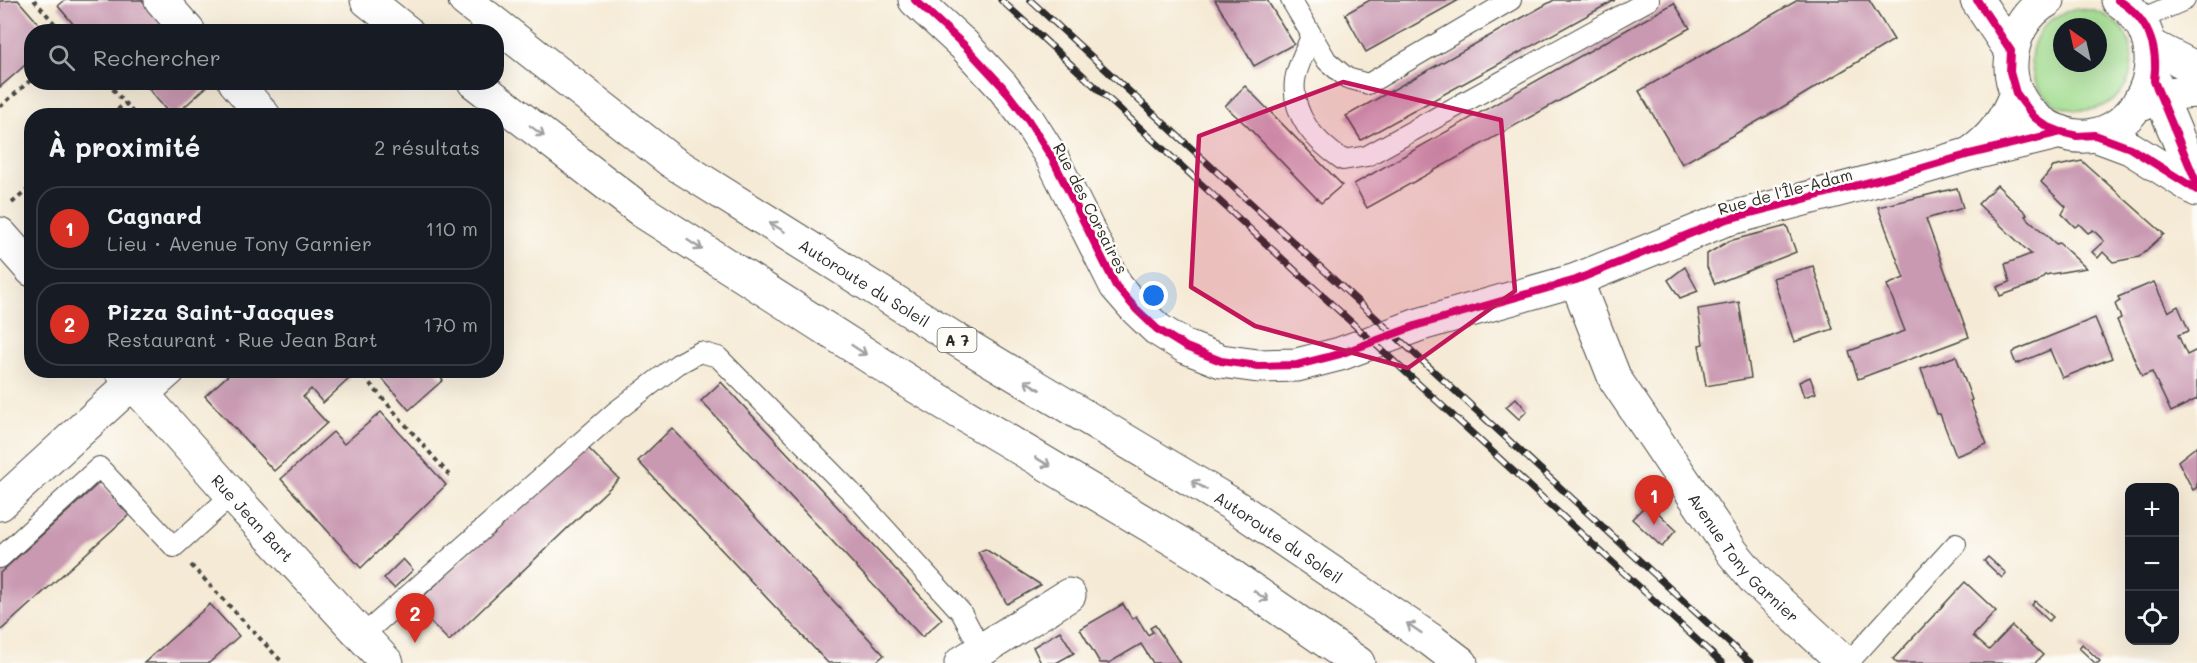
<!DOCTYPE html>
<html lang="fr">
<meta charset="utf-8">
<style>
:root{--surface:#171b24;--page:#20242c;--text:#f1f3f6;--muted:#9ea1a6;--line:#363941;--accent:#d93025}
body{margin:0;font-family:Mali,sans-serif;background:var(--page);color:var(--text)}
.controls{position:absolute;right:18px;bottom:18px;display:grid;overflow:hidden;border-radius:12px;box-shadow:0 6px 24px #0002}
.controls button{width:54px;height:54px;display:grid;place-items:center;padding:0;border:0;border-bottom:2px solid var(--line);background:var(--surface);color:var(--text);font:30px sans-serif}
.compass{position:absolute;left:2053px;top:18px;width:54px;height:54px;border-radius:50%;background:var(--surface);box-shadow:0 6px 24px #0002;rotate:326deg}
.you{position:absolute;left:1154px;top:296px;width:21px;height:21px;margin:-15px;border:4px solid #fff;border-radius:50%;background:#1a73e8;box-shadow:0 0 0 9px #1a73e833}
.badge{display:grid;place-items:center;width:39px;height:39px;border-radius:50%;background:var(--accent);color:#fff;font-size:20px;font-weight:700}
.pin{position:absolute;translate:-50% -50px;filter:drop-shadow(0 2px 3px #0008)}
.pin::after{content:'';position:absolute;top:32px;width:21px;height:18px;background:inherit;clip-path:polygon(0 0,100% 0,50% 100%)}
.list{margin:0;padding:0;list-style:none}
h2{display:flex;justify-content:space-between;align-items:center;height:78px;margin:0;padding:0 24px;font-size:26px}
h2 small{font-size:20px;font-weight:400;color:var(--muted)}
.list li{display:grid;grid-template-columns:39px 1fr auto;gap:18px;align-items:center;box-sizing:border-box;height:84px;margin:0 12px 12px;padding:0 12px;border:2px solid var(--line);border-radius:24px}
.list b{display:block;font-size:22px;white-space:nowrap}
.list p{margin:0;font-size:20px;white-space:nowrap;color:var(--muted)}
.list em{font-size:20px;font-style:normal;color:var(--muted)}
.icon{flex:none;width:33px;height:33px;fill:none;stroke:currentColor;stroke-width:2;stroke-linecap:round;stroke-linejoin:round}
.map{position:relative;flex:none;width:2197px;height:663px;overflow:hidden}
.search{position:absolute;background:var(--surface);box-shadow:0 6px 24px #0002;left:24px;top:24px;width:480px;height:66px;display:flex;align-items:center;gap:15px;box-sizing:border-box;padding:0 21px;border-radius:24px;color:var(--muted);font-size:22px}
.panel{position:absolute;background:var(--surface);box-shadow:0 6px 24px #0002;left:24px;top:108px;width:480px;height:270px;border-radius:24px}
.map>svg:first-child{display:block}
.green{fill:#a3dd91;stroke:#67845e;stroke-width:1.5;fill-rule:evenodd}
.building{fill:#c998b1}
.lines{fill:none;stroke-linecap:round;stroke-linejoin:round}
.lane-casing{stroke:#494844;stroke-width:22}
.street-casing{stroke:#494844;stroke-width:35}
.secondary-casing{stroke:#494844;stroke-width:35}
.primary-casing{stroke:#494844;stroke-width:35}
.highway-casing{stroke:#494844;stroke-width:35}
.path{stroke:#494844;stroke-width:4;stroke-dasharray:4.5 4.5;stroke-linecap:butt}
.lane{stroke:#fff;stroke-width:20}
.street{stroke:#fff;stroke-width:33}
.secondary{stroke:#fff;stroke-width:33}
.primary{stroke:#fff;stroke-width:33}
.highway{stroke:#fff;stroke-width:33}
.rail-casing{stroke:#2b2b2b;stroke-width:7}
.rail{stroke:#fdfcf7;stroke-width:4.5;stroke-dasharray:14;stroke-linecap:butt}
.cycleway-casing{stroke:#fdfcf7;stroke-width:11}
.cycleway{stroke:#d6006c;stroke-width:8}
.oneway{stroke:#a0a0a0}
.marked{fill:#c2185b;fill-opacity:0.2;stroke:#c2185b;stroke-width:4.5;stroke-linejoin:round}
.labels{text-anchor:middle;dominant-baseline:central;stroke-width:5;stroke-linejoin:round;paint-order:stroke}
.shield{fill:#fdfcf7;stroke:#6a6a68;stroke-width:1.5}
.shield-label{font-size:15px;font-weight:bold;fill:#2b2b2b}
.street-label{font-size:16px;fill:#2b2b2b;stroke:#fdfcf7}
</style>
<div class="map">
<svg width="2197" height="663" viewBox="0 0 2197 663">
<rect width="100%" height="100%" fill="#fdfcf7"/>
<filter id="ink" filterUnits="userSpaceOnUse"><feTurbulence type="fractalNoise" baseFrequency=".0167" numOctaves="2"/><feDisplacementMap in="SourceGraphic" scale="12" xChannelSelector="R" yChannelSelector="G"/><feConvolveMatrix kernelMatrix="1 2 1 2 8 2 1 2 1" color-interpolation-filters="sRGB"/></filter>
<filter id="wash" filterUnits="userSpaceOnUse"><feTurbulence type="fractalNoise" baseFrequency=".008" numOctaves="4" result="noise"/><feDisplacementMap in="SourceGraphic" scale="24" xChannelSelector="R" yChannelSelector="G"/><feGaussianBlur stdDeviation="1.35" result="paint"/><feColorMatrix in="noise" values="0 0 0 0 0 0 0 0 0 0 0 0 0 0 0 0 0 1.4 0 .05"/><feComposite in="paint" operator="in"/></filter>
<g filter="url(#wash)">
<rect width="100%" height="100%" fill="#f5ead5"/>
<path class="green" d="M2075,9C2149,8 2149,105 2085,110C2023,114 2008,26 2075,9ZM2062,27H2098V63H2062Z"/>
<g id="blocks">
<g class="building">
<path d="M18,0L46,32H32V59L0,87V1Z"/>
<path d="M65,0H142L169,32H80L58,6Z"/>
<path d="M1215,0H1267L1294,44L1254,66Z"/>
<path d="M1370,0H1459L1366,52L1345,14Z"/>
<path d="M1554,0H1615L1361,140L1346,116Z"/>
<path d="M1798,0H1869L1894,40L1781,108L1682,164L1639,91Z"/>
<path d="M1674,3L1690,28L1367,208L1354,184Z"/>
<path d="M143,82H212L174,116H171Z"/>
<path d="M1245,86L1342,185L1321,203L1246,125L1225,106Z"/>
<path d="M2082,161L2164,234L2139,257L2113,262L2103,252L2098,258L2092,252L2104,241L2093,230L2088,233L2079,224L2075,227L2062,214L2066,207L2041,182L2053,167Z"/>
<path d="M1997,185L2027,214L2025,216L2056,244L2059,243L2086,268L2045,275L2036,283L2000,296L1997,287L2010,282L2005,264L2031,254L1978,204Z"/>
<path d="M1957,188L1963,208L1926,219L1969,337L1858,379L1849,351L1905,331L1887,285L1904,278L1878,207Z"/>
<path d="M1787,226L1796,252L1715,284L1707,267V254L1729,241Z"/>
<path d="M1813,266L1833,329L1794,342L1773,278Z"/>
<path d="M1685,267L1698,291L1680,298L1668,280Z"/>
<path d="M2154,282L2168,312L2178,306L2189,331L2178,335L2187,355L2197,350V399L2171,412L2152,372L2142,376L2117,320L2121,318L2115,304L2120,301L2118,297Z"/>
<path d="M1739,302L1751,378L1706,386L1699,345L1703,344L1698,309Z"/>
<path d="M2095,318L2112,358L2062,378L2050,350L2016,364L2012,354L2016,350Z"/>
<path d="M1956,356L1972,400L1970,401L1987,444L1956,456L1940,414H1937L1921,369Z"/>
<path d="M234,370H343L350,378L323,403L311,389L303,397L327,423L274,471L205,396Z"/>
<path d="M375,370H435L443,380L409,410Z"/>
<path d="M1810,377L1816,393L1804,397L1799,382Z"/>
<path d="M721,382L942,619L922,637L701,401Z"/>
<path d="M1516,398L1527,411L1519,419L1506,407Z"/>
<path d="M381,412L446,485L361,568L281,479L333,432L344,444Z"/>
<path d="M672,428L884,655L875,663H828L638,461Z"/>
<path d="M585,445L619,479L449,641L414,605Z"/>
<path d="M2197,446V487L2193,490L2178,461Z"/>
<path d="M100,482L129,515L0,631V573Z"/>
<path d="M1648,503L1676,530L1662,547L1632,519Z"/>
<path d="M985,549L1041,585L1007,604L978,552Z"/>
<path d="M1988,557L2006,573L2002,578L1984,561Z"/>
<path d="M403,559L413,570L394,588L384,578Z"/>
<path d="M1965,582L1996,611L1973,636L1989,650L2012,626L2043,655L2035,663H1897L1893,659Z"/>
<path d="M2035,601L2053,617L2049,621L2032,605Z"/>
<path d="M210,604L239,636L209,663H144Z"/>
<path d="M1123,604L1132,619L1136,616L1148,635L1153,632L1150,628L1155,625L1180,663H1153L1141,644L1109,663H1100L1080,629Z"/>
<path d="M1060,631L1074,653L1056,663H1041L1033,647Z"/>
<path d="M2082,644L2100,661L2098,663H2095L2079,648Z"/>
</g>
</g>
</g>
<g filter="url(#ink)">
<use href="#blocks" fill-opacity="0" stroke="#494844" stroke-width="1.5"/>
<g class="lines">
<defs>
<g id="lane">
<path d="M1291,0L1327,61L1347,78L1368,84L1511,0"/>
<path d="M2141,19L2185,0"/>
<path d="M1311,36C1306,50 1297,66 1295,80C1291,116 1316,142 1343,160L1367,156L1649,0"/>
<path d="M0,558L99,467L174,547L232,495"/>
<path d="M362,636L615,412L678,364L700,352L718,357L860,501L961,612L982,651"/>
<path d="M1848,663L1956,544"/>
</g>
<g id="street">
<path d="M161,0L189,32"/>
<path d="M235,82L264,116"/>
<path id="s1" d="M1576,280L1615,379L1732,552L1755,580L1845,663"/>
<path d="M142,394L169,370"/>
<path d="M0,504L132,383"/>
<path d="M961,663L1069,595"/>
</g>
<g id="secondary">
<path d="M915,0L964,45L1002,86L1028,120L1052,158L1116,286L1136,309L1157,329L1186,347L1221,361L1258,366L1297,365L1340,354L1418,325L1576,280L1724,220L1919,169L1970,154L2061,132"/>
<path d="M2154,47L2197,69"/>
<path d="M2143,104C2161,95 2176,92 2197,91"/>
<path d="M1971,153C1993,138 2007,118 2016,93"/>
<path d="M0,234L32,270"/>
<path id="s2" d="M121,370L232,495L387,663"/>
</g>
<g id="primary">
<path d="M1977,0L2011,51"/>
<path d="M2048,0C2024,13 2012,38 2011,64C2010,85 2021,107 2038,120C2120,181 2197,53 2118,0"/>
<path d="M2154,81L2197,184"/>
<path d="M2095,135L2130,148L2197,190"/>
</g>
<g id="highway">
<path d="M367,0L407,32"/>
<path id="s3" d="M465,0L671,161L952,337L1230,503L1431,640L1461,663"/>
<path d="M474,82L642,211L917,387L1213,563L1358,663"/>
</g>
</defs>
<use href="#lane" class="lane-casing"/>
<use href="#street" class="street-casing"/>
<use href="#secondary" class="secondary-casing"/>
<use href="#primary" class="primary-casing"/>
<use href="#highway" class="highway-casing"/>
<g class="path">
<path d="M34,0L62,32"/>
<path d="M107,82L136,116"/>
<path d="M0,107L32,79"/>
<path d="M111,116L125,103"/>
<path d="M12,203L32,186"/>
<path d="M358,370L450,476"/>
<path d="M191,565L282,662L281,663"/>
</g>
<use href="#lane" class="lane"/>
<use href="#street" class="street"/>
<use href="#secondary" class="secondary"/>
<use href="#primary" class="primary"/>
<use href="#highway" class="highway"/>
<defs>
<g id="rail">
<path d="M1001,0L1722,663"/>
<path d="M1030,0L1751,663"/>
</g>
</defs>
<use href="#rail" class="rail-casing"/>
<use href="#rail" class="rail"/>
<defs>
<g id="cycleway">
<path d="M915,0L964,45L1002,86L1028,120L1052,158L1116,286L1136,309L1157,329L1186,347L1221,361L1258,366L1297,365L1340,354L1418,325L1576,280L1724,220L1919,169L1970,154L2061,132"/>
<path d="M1977,0L2011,51L2010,72L2016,93L2034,117L2046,126L2061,132L2077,136L2095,135L2130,148L2197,190"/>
<path d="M2118,0C2148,18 2159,47 2154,81L2197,184"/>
</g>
</defs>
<use href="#cycleway" class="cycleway-casing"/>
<use href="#cycleway" class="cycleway"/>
</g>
<defs><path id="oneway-shaft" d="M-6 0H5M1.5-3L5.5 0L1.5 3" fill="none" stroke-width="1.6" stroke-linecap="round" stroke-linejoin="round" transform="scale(1.5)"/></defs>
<g class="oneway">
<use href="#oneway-shaft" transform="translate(537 131) rotate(37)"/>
<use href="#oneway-shaft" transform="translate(777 227) rotate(-148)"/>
<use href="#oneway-shaft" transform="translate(695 245) rotate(33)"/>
<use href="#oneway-shaft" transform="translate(859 350) rotate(33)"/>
<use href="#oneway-shaft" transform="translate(1032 385) rotate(-149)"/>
<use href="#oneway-shaft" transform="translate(1043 462) rotate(31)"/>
<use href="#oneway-shaft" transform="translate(1199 485) rotate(-149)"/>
<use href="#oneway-shaft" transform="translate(1261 596) rotate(35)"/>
<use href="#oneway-shaft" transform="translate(1414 628) rotate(-146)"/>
</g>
</g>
<path class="marked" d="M1343,82L1501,120L1515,291L1408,368L1255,326L1191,287L1199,136Z"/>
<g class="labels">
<rect class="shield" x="937.5" y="328" width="39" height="24" rx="4.5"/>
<g class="shield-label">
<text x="957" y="340">A 7</text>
</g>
<g class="street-label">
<text transform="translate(1785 191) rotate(-15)">Rue de l'Île-Adam</text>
<text transform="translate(1091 208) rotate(63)">Rue des Corsaires</text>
<text stroke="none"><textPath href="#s3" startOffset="490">Autoroute du Soleil</textPath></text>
<text stroke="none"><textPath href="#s2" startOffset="198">Rue Jean Bart</textPath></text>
<text stroke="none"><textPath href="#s3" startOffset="976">Autoroute du Soleil</textPath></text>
<text stroke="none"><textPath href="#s1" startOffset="327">Avenue Tony Garnier</textPath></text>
</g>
</g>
</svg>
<div class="controls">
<button>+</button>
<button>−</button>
<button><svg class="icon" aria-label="locate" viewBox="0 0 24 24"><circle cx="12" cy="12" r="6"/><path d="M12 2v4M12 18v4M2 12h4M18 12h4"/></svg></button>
</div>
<svg class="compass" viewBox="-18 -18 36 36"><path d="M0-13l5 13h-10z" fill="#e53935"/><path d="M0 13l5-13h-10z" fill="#9ea1a6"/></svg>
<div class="you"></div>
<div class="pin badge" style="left:1654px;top:525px">1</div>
<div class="pin badge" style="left:415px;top:643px">2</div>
<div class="search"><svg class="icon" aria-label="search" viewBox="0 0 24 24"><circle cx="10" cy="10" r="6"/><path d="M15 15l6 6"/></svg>Rechercher</div>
<section class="panel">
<h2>À proximité<small>2 résultats</small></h2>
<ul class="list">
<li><span class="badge">1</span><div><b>Cagnard</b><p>Lieu · Avenue Tony Garnier</p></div><em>110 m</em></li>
<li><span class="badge">2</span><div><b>Pizza Saint-Jacques</b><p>Restaurant · Rue Jean Bart</p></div><em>170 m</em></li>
</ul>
</section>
</div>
